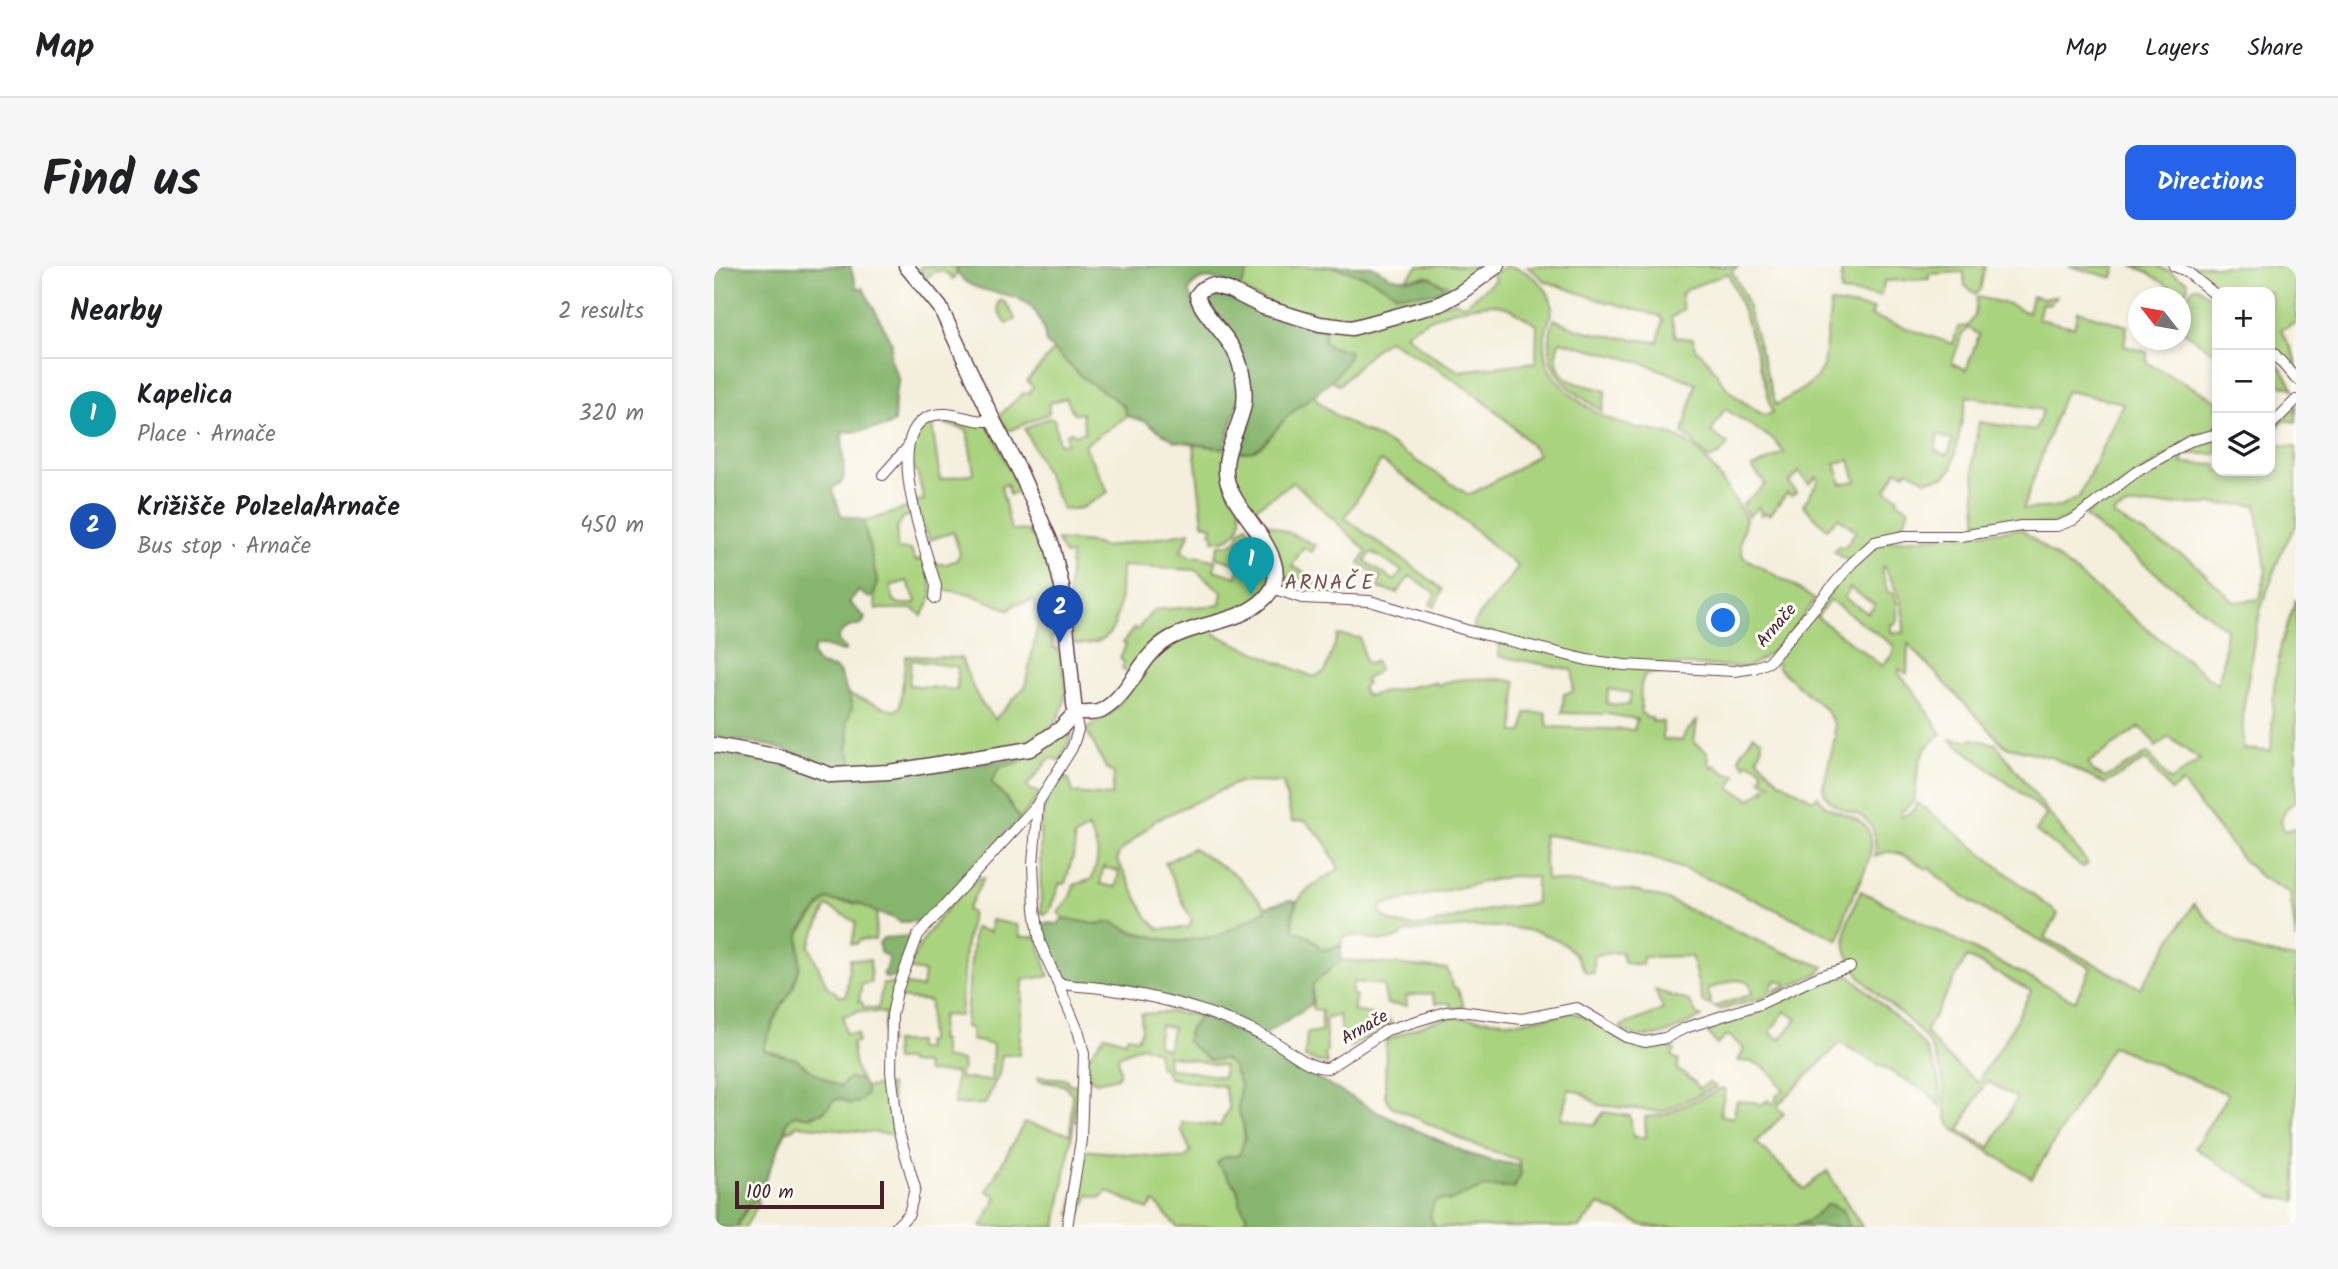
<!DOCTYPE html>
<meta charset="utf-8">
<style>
:root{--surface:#fff;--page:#f6f6f6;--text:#202124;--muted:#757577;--line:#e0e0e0;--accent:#2563eb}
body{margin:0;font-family:Kalam,sans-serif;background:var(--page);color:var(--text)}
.controls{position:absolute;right:21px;top:21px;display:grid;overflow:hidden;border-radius:14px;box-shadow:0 4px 10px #0003}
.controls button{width:63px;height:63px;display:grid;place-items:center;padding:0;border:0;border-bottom:2px solid var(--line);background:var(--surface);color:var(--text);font:35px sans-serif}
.compass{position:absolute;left:1414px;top:21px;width:63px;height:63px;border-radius:50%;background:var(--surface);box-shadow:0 4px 10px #0003;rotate:301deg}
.scale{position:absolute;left:21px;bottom:18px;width:149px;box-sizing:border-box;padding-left:7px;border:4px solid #4a1f2b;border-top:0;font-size:19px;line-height:24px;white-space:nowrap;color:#4a1f2b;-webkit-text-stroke:5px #fdfcf7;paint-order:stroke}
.you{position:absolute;left:1010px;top:355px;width:24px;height:24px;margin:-18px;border:5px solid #fff;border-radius:50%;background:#1a73e8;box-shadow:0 0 0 10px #1a73e833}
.badge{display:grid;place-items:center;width:46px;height:46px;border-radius:50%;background:var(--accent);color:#fff;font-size:23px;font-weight:700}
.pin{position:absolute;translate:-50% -58px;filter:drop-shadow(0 2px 4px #0008)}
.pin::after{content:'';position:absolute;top:37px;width:24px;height:21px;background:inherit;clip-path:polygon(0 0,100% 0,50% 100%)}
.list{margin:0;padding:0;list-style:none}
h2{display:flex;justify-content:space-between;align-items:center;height:91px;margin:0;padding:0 28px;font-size:30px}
h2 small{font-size:23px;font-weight:400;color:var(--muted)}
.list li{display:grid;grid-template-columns:46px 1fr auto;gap:21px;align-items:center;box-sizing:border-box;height:112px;padding:0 28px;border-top:2px solid var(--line)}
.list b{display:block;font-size:26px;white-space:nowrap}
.list p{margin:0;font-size:23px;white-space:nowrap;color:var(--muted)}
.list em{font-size:23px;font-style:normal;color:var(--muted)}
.icon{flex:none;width:38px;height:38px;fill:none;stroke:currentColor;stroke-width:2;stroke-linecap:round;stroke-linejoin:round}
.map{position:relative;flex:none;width:1582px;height:961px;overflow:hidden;border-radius:14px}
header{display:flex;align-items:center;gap:42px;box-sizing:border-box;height:98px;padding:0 35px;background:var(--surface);border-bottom:2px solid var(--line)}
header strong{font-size:33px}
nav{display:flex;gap:38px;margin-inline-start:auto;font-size:24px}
.intro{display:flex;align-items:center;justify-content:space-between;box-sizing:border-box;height:168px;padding:0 42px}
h1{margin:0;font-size:49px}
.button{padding:18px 32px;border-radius:14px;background:var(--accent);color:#fff;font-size:24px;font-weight:700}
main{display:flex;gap:42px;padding:0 42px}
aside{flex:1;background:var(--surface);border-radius:14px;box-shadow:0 4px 10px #0003}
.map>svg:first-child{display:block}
.green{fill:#a9d37e;stroke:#7a7954;stroke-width:2;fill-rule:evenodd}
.forest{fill:#86b56d;stroke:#686a4c;stroke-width:2}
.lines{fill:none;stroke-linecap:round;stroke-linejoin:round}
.street-casing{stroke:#643e46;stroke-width:12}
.secondary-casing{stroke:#643e46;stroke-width:17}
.street{stroke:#fff;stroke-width:10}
.secondary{stroke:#fff;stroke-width:14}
.labels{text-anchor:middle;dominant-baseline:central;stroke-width:6;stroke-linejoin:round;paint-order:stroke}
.street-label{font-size:18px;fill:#4a1f2b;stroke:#fdfcf7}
.quarter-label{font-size:21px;letter-spacing:2px;fill:#7c4d4c;stroke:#fdfcf7}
</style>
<header>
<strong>Map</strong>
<nav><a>Map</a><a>Layers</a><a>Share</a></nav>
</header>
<div class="intro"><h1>Find us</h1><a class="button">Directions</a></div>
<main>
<aside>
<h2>Nearby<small>2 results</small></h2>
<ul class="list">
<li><span class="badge" style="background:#0f9aa8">1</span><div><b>Kapelica</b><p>Place · Arnače</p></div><em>320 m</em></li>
<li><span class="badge" style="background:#1a4fb4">2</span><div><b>Križišče Polzela/Arnače</b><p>Bus stop · Arnače</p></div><em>450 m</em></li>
</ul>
</aside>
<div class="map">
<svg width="1582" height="961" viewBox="0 0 1582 961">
<rect width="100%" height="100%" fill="#fdfcf7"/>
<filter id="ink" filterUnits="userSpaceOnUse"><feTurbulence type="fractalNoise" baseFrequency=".0143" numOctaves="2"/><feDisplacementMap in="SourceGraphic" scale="14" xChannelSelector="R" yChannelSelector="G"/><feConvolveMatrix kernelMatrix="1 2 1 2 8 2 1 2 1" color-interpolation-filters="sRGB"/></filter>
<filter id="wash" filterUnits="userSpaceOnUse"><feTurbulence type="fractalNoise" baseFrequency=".00686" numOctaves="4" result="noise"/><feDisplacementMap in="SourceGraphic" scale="28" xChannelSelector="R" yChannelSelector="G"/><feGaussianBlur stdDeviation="1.57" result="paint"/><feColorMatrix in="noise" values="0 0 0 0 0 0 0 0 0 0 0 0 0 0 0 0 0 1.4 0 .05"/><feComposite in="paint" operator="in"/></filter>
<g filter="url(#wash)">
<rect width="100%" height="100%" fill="#f4efdc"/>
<g class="green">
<path d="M207,0H246L242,4L243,8L239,13L231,6L222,5L212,12L205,3Z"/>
<path d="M537,0L620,1L653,11L683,27H722L734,21L733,18H728L713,10L692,13L704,0H777L723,35L644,54L628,56L570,44L525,23Z"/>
<path d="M790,0C811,0 837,20 838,42C838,48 835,52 834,58C827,79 829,101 845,117C866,139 894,156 923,162C939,165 955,166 969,174C993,187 1019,230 1032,253L1026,277L1029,291L1079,319L1101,334C1079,362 1066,387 1032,401L906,397L872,391L758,363C767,340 791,323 804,301L735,242L667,195L631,252C663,277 698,298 729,324L720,341L716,338L722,327L696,310L683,327L664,322L667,311L645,297L653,285L580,216L541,242L549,255L601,279L598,286L589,281L578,300L604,314L595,323L593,317L574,311L572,314L569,312L565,292L524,229L517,201L521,185L554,174L572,151L599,129C620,154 649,163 677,179C703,195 729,212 755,229L803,203L824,188C785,139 728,104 674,74L659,85L625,119L616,113L625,105L633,84L616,81L610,75L611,63L742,35L747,39L752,38L781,14L778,9ZM780,38L795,42L823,59L822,96L745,105L717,89L691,68C716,49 749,40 780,38ZM658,286L688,305L681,315L651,295Z"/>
<path d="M813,0H1024L1018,5L1030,28L1062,139L1090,122L1102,112L1109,100L1117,37L1160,43L1157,50L1239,78L1244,61L1254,60L1261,49L1263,31L1295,38L1314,47L1318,30L1329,33L1342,30L1337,38L1328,37L1324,53L1360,61L1364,45L1413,60L1410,80L1433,86V97L1503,134V165L1486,168L1363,248L1340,258H1287L1264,263L1259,193L1265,156L1321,165L1329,144L1253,130L1238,203L1230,211L1211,214L1194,204L1190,207L1183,204L1172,224L1184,231L1183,235L1195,243L1186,267L1136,294L1129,292L1120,285L1125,280L1130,282L1142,265L1124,251L1113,263L1089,239L1105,214L1103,211L1095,218L1085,206L1075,217L1082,226L1077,230L1073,227L1056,249L1050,247L1047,250L1045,241L1034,250L1028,239L1052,218L1038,202L1070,187L1060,174L1011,143L997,166L1014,178L1006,188L995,193L976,173L969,168L982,117L926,96L846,75C840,86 842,105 853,113C863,119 881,121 892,125L888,145C848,118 824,104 840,53C876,71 905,71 944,76L949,54L946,50L883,33L831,15ZM1014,7C1034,52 1046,99 1059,147L1049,149C1037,140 1023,134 1013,122C1002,110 996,92 982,84L979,73L962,71L957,52L969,44L967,29L973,23ZM1255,62L1265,69L1252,104L1238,97L1248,68ZM1353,125L1409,137L1365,231L1346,241L1309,243L1349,130ZM1224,169L1239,174L1234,189L1221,185ZM1136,194L1142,215L1127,218L1121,197Z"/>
<path d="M1128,0H1271L1266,25L1262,28L1251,20L1250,6L1215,8V13L1171,15L1166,30L1127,26Z"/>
<path d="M1355,0H1402L1399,12Z"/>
<path d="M1418,0H1444L1473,15L1474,21L1469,30L1432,5Z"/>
<path d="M1470,0H1582V57L1567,63L1582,93V109L1556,79V26H1508Z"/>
<path d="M1480,21H1484L1503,36V89L1467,63L1466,40Z"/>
<path d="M287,34C293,37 299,47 301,53L293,58C287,51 284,47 284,37Z"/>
<path d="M340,84L368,111L405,136L410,141L413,150L370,179L394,226L367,242L349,244L311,163L334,152L340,153L345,178L353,177L352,167L358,166L359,169L371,166L368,147L360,148L352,132L335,137V147L297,164H292L286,149L309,127L315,128L319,120L313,115Z"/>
<path d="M1556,89L1568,103L1580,123L1556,115Z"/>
<path d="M1582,139V156L1570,154L1556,172V177L1582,181V260L1569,282L1547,342L1540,374L1529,445V483L1557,485L1560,421L1567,379L1582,333V534L1572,543L1567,554L1570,565L1582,562V674L1576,627L1547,611L1530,595L1468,517L1457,525L1432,494L1391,518L1340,492L1291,480L1194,378L1193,408L1185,403V408L1200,425L1228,468C1200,485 1205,506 1200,535L1186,547L1187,551L1198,546L1204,537L1344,648L1331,672L1426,722L1480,638C1518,680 1527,683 1582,693V935L1557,930L1481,882L1514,828L1398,780L1318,912L1244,867C1226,854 1233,832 1229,813C1226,801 1221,788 1215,778C1193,743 1147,728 1133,686C1127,666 1138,644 1147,625L1361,735L1377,702C1322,671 1260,646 1215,602L1213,603C1198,593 1177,578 1161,591C1168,530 1116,558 1109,521L1121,471L1120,458L1112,444L1064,402L1061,394L1150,285L1167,276L1307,263L1503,418L1509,398L1512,363L1370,250C1410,218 1454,183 1503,170V188H1470L1468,197L1503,199V205H1556V164ZM1484,238L1542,239L1552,303L1546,333L1520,336L1477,294L1400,250L1399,247L1413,240ZM1169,300C1184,325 1190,337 1190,367L1177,366V358L1183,357V338L1180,327H1174L1167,303ZM1136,322L1161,339L1154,347L1130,332ZM1116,334L1180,380L1178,389L1168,400L1103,351ZM1426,461L1440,476L1442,481L1455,471L1486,494L1456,515L1434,487L1391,512L1380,506L1374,497ZM1253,691L1317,725L1293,771L1263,816L1229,787L1211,766ZM1274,816L1303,832L1276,882L1245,864L1271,817Z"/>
<path d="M227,150L275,158L306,225L296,229L293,218L287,220L297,264L316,265V269L326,273L334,293L342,332L340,370L337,371L339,382H343C375,471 311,481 242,490C207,494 173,498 139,501L133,483L135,475L133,456L138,441L134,428L181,445L186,441L192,390L247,392C255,413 264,438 281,453L311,421L324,358L321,334L301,338L296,344L253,327L224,323L218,298H232L243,294L246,287L239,266L215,274V270L209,262L201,235L210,234L204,209L194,191L203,162ZM224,156L253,164L260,207L226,214L218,159ZM197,394L244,401L243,424L195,419Z"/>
<path d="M480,179L510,182C515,203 525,227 527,249C529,265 515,277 499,274L500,269L496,266L499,261L489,257Z"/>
<path d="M198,240L199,249L190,251L183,261V283L197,284L201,295L211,293C218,319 223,326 208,350L200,343H162L160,330L163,314L149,254L153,255ZM193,315L202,335L200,338H186L180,335L176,320Z"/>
<path d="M533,259L558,301L553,324L534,340L500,352L415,407L408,403L410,396L406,392L412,378L409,376L420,362L423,364L440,344L506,339L508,326L481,304L407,300C405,335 411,385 360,377L354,335L357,289H351L343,274L379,277L391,281L476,266L467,286L482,292L484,290L502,295L500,304L523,311L525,300L532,302L534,294L526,292L523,298L501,291L505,279H514L524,274L526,266Z"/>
<path d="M498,361L502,369L599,411L611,406L624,369L646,372L651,396L655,398L661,395L665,404L650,415L653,417L648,422L652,430L720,416L725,419C740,410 785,412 802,416L800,466H809L812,447H832L834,461L920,464L923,453L893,448L848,447L850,428L859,425V404L784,390L786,375L954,406L932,408C923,418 928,435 927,448L931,449L932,452H938V455L949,456V473L968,475L971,467L983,455L980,477L993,486L995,492L994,495L998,502L1001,499L1013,508L1022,509L1016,523L1037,533L1048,525L1051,526L1052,524L1049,522L1057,518L1046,513L1049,509L1047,502L1034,496L1031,500L1025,492L1039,469L1048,474L1047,485L1043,492L1064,514L1099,534L1104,530C1113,548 1135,545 1149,558C1172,578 1141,621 1133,643C1130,653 1128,664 1125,674C1044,636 965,592 876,577C860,574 844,569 829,569L832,613L927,626L951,633L1067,685L1110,701L1105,707L1059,728L1062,723L1072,720L1071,717L1063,714L1058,719V722L1052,731L1006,744L1000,741L1038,728L1035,716L1021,714L994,723L997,739L989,737L977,690L929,691L928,699L911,697L907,686L880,689V707L872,706C867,699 863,689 857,684C821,650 738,662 692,666C670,686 648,664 629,671L627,679L610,684L606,682L599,673L580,664C574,628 600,620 625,603L610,574L591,555L578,556L569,517L525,516L442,554L405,587L403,594L434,652L445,663L474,662L478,655L451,597L479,582L523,610L552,641L551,645L505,670L468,675H457L418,665L397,656L380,658L349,652L344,646L356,631L360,619L378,613C386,589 386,584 374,562L360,571L361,583L351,618L346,617L335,646L330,648L327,646L326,556L334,530L346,511L355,513L359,527L398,530L400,508L392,502L372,463L396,448L403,441L426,406L452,380ZM894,423L917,427L915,439L893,438ZM389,601L405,605L402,621L386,618ZM796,610L822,611V637C803,640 783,642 763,646C733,653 690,674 666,646L668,639Z"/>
<path d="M355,466L358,467L346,495L340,492L335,493L313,520L316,524L327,527L306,553L291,531L276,516L286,501L306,496L307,491L324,487Z"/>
<path d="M1236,473L1257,475V473L1282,478L1374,598L1370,601L1367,600L1322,565L1332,549L1321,538Z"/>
<path d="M265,612H270L253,644L258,647L251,683L246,750L228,749L225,774L229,775V792L248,795L249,803H247L246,812L277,815L279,779L257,774V762L251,761L260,662L276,666L277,654L303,659L306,671H323L335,710L309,714L305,789H288L285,808L271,838L240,839L242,807L213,806L211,798L195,797L194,794H181L180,776H203V783H212L211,776H215L216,735L184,732L188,718L208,722L210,706L193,703C213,663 231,642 265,612Z"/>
<path d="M113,633C130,641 143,631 163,647L161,674L146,673L143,678H138L142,656L113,640L95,680L113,720L126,730H132L136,693L156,694L157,717L148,718L145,735L149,737V741L164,743L169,718H182L174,777L169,776L171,747L142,745L141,747L129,750L131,767H143L144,776L138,777C139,790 140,803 147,814L135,812L126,821L96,804L82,793L49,784L63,748L79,722L86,699L85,668Z"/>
<path d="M627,694L733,703L739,721L743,722L750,740L740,744L736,737H722L718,727L692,730L693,740L673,738L669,719L639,716L637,728L642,729L639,745L662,749L677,755L676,759L636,781L635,771H628L625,749L611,753L613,785L611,788L613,798L591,792L593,767L607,766L608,744H599L598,718Z"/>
<path d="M1128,709L1136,710L1144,716C1184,758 1228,774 1227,841L1215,827L1126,777L1065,838L1064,842L1070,848L1042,876L1090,923L1113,905L1148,961H1135L1128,944L1115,938L1094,955L1080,961H942L928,959L885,938L866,961H721L716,950L719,936L727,933L736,935L769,921L800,922L807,908L805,894L760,879L677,840L671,830L672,775L713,757L735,751L804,756L858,746L874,753L923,780L934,783L955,781L961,784L958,790L965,795L963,803L981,816L985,823L995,816L1002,821L948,846L885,839L868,827L855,823L847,852L880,859L890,846L916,850L919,871H932L931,851L950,849L1009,822L1011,825L1006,849L1019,852L1023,835L1040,836L1047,839L1054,834L1057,838L1063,834L1062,830L1070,825C1058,806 1048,794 1024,795L1030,783L1014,769L1003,779L994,766L1002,758L1112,712ZM1071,745L1083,753L1066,774L1056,766Z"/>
<path d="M941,724L975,735L984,750H989C963,764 935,780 907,763V760L949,744Z"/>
<path d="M458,746L486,750L476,763L518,799L526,818L524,843L529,858L531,872L526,889L509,892L503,897L523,923L527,940L534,950L526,961H463C454,952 450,944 440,936L434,944L393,925L387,932L375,929L365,951L357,949L368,884L470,893L477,886L467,863L469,861L468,856L506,860L515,842L510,820L454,812L450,801L446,802L443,785L428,780L404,790L406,806L404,811L383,816L376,813L372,794L391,769L411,775L414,770L424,772L428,763L427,748ZM446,759L459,761L453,784L443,778ZM453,789L510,800L509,811L454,802Z"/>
<path d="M324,811L353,813L355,818L363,819L360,857L342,961H267L283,931L273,925L310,857L357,868L358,828L350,819L324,815Z"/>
<path d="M176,819L183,869L84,859L71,867L73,855L80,849C97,852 110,851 119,834L152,829V821Z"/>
<path d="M42,935L45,938L31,961H23L35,939Z"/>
</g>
<g class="forest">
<path d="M0,0H136L143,22H149L178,77L176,92L185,114L181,128L180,156L172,161L128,167L130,211L128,216L118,222L127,249L149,254L163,314L160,330L155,332L144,325L135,336L151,352L148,358C137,360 127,362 123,374L132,383L129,386L109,380L101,381L98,388L105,399L120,402L125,406L134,428L138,441L133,456L135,475L133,483L138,493L139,501L112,499L58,480L0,471Z"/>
<path d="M246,0H537L525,23C508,15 485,3 475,25L478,33L495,54L526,110L528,125L510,182L461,175L430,155L413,150L410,141L405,136L368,111L332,77C323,6 263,43 242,4Z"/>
<path d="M602,0H658L677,11L692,13L717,11L732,22L722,27L683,28L653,11L620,1Z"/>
<path d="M495,25L611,63L610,75L615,81L634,84L636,87C628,112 593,133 574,150C562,161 554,179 538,185C533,187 527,186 521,185C535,134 547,114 516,66C508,53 496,46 491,31Z"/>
<path d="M0,485L68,498L86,505C160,504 234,506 307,491L306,496L286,501L277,516L291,531L306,553L211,655L186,656C179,650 173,650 164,647C154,643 148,637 137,636C128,635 121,637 113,633L88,662L85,668L86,699L79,722L63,748L49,784L82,793L96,804L126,821L135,812L147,814L152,821V829L145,836L135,838L127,832L119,834C110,850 97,852 80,849L73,855L71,867L42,935L35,939L22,961H0Z"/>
<path d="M575,634L582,635L578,651L580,664L599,673L606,682L611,684L627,679V694L599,718L598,738L550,769L390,717L346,716L331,682L328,661L331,657L344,658L349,652L380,658L397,656L418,666L457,675H468L505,670L551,645L552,641Z"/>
<path d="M196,670L200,674L184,711L171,712L169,707L172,704L175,692L166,686L165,677L170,672Z"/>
<path d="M486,750L547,776L583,801L665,847L755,888L778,895L805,899L807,908L800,922L769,921L736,935L727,933L720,936L716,950L721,961H526L533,950L527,940L523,922L503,897L508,892L525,889L531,872L529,858L524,843L526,818L518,799L511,793L495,794L472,775L476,763Z"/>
<path d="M1114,938L1128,944L1135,961H1080L1094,955Z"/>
</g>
</g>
<g filter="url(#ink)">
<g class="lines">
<defs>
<g id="street">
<path d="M1460,0L1472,5L1503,30"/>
<path d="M1556,83L1582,113"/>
<path d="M1556,160L1582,134"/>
<path d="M169,209L193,182"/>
<path d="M558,322L588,332L656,335L752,364L873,394L910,399L1020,405L1040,402L1055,396L1138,297L1161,276L1190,270H1247L1307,260H1343L1359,254L1422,206L1476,175L1503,168"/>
<path d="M221,332L222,320C212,283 168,171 214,151C237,141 257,159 279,154"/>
<path d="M344,717C360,721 376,720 392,723C449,731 507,747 557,774C576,784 592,802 614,802L673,764L732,746L747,745L808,753L863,742L912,771L931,776L951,772L971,762L1046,738L1106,710L1136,701"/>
<path d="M182,961L195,948L201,922L184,863L177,806L178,749L183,725L204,669L324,538"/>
<path d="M353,961L367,874L370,788L365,767L326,676L321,643L319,598L324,537L358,482L364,464L361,447"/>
</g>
<g id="secondary">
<path d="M192,0L226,41L279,154L306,206L338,279L348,321L361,447"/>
<path d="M0,479L67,491L117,509L175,506L316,483L346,463L361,447C368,447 380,448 387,445C417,429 425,390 455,373C486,355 527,358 552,331C586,296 521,249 513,214C507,187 526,163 530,138C532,123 529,109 525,96C517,70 487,49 483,29L488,23L497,19L515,24L549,41L606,58L638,62L726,38L746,27L783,0"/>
</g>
</defs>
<use href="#street" class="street-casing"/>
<use href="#secondary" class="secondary-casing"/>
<use href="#street" class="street"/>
<use href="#secondary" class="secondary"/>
</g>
</g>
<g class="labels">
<g class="street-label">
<text transform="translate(1063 360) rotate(-49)">Arnače</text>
<text transform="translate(651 762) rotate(-30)">Arnače</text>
</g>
<g class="quarter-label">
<text x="616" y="317">ARNAČE</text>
</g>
</g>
</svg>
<div class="controls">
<button>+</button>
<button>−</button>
<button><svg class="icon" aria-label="layers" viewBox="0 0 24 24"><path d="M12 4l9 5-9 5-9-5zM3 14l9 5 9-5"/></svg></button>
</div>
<svg class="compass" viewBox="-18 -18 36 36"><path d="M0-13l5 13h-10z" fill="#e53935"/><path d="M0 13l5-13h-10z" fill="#757577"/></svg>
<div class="scale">100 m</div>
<div class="you"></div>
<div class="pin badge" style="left:537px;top:329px;background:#0f9aa8">1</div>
<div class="pin badge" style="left:346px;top:377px;background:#1a4fb4">2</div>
</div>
</main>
